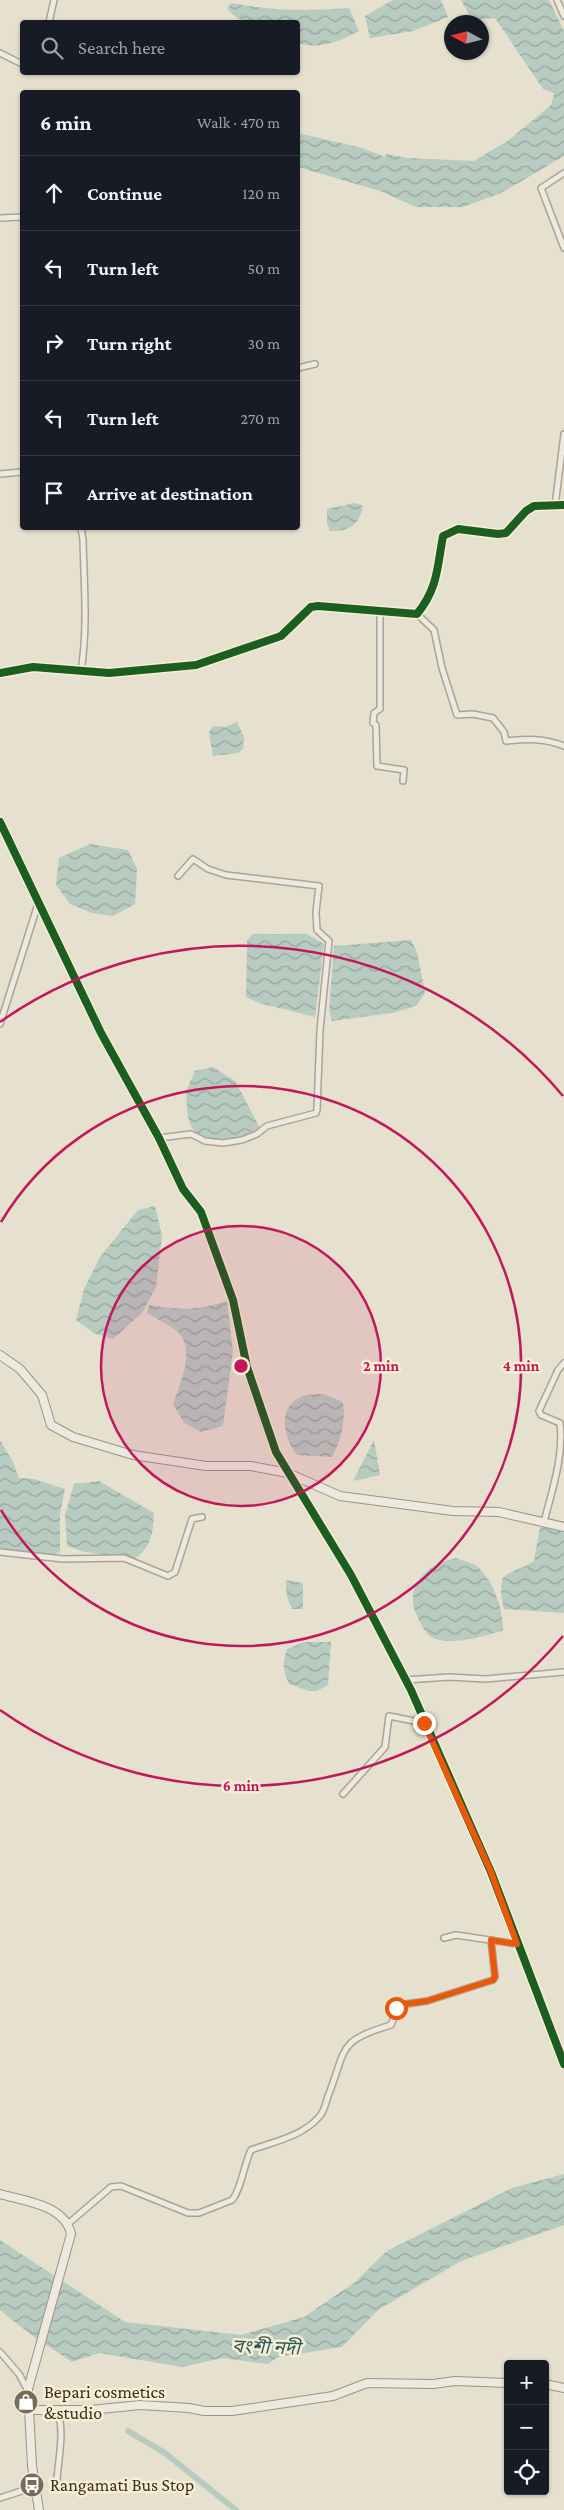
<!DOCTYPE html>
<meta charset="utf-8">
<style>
:root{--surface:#171b24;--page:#20242c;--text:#f1f3f6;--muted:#9ea1a6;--line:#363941}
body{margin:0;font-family:"Crimson Pro","Noto Sans Bengali",serif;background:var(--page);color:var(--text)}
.controls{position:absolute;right:15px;bottom:15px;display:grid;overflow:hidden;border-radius:5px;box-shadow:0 1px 4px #0004}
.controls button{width:45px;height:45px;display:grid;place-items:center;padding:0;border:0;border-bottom:1px solid var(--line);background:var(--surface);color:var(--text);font:25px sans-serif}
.compass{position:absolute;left:444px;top:15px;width:45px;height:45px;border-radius:50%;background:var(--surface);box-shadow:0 1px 4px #0004;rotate:277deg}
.stop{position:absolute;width:15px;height:15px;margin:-11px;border:4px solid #ea580c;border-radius:50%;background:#fff}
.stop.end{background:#ea580c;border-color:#fff;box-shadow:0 1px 5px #0008}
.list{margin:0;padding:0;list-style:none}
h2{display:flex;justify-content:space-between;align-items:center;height:65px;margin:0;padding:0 20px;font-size:21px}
h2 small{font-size:16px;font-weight:400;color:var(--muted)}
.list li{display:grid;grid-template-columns:32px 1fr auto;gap:15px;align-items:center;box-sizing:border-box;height:75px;padding:0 20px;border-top:1px solid var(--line)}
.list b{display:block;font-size:19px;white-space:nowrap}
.list em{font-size:16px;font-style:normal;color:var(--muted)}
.icon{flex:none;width:28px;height:28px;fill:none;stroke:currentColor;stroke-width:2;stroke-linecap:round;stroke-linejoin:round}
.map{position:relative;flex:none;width:564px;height:2510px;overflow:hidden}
.search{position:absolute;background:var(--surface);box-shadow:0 1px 4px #0004;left:20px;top:20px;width:280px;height:55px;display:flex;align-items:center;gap:12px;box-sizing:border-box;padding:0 18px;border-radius:5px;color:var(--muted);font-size:19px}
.panel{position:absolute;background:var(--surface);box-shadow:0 1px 4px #0004;left:20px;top:90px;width:280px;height:440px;border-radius:5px}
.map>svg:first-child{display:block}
.water{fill:url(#water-waves)}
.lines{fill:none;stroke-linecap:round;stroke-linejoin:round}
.canal{stroke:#b8cbc1;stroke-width:6}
.street-casing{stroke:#aba496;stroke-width:8}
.secondary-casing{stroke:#9a9486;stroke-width:10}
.street{stroke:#ede9df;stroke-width:5}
.secondary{stroke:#ede9df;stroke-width:8}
.cycleway-casing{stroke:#f7eed3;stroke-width:11}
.cycleway{stroke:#1b5e20;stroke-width:8}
.route{stroke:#ea580c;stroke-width:6}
.ring{fill:none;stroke:#c2185b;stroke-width:2.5}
.labels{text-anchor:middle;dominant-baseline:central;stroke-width:5;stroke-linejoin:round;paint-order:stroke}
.poi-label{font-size:18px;fill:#3a2d1e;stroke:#f7eed3;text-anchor:start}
.water-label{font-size:19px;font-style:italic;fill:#2c5a5a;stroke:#f7eed3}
.centre{fill:#c2185b;stroke:#f7eed3;stroke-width:2.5}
.ring-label{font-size:15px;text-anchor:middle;font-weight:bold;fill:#c2185b;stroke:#f7eed3;stroke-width:5;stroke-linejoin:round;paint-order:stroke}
</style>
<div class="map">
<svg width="564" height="2510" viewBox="0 0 564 2510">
<defs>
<pattern id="water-waves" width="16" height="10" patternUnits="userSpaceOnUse" patternTransform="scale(1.25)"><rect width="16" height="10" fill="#b8cbc1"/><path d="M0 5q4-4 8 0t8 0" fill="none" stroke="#97a59c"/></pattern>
</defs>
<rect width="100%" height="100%" fill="#e6e0ce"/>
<g class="water">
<path d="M393,0H441L448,17L413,31L370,38L365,16Z"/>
<path d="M461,0H549L564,31V156L501,193L463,207H416L380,191L298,167V133L362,148L385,157L386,154L407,158L474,161L509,140L551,105L554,93L543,89L495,18L472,20Z"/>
<path d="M232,3C271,11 309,11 349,8L359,31C341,41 318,50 298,43V22C274,22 241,30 227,8Z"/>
<path d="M355,503L363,506C359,525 349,532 330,531L327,523V509Z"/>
<path d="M237,722L244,737L243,749L238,753L213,756L209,732L213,726L226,727Z"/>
<path d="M90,844L128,850L137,869L135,904L113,916L92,913L70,904L56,885L59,858Z"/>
<path d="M252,934H307L324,944L315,1017L259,1003L246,997L247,941Z"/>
<path d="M411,940L417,952L425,993L416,1006L392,1013L332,1021L329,1011L334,946Z"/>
<path d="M213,1067L235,1081L261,1130C232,1143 189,1153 187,1108C187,1103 186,1097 186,1093C188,1086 192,1078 195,1071Z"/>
<path d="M155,1206L162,1236L156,1287L142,1313L113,1339L94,1333L76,1320L84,1289L100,1257L138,1210Z"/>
<path d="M227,1301L233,1351L223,1426L201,1432L184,1423L173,1404C180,1385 196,1349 178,1332C169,1325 157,1319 147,1313L149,1305C183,1310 194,1311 227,1301Z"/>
<path d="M324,1394L343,1402C346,1422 341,1440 332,1457L297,1455C285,1440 277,1411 297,1399C305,1394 315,1394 324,1394Z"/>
<path d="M0,1440L13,1462L19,1478L34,1479L65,1489L60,1513V1552C44,1561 18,1551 0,1548Z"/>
<path d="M374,1440L380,1475L353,1481Z"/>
<path d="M99,1481L154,1513C153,1532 152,1547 134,1559L85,1552L67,1546L65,1515L74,1484Z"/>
<path d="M540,1527L564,1530V1613L504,1609C501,1597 500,1589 503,1577C513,1570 524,1568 534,1561Z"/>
<path d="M456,1558C463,1561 473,1563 478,1567C494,1582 503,1609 503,1630C487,1636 448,1647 431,1637C426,1634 421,1624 418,1618C402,1587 426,1564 456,1558Z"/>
<path d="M286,1580L303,1583V1609H293C286,1600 286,1591 286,1580Z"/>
<path d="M305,1642H331L328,1685L317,1691H309L289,1684C283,1672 282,1662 287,1649Z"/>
<path d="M564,2174V2225L461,2261L378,2310L342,2347L278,2357L268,2364L222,2358L182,2367L99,2353L72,2362L30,2334L0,2310V2240L125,2322L241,2335L304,2317L354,2283L387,2251L512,2188Z"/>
</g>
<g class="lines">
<path class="canal" d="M128,2431L165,2453L236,2510"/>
<defs>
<g id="street">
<path d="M557,0L564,16"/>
<path d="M49,22L54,0"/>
<path d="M0,53L22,64"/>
<path d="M564,173L541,188L564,248"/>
<path d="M0,218L22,217"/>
<path d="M298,368L315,364"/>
<path d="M0,474L22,472"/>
<path d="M555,506L564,434"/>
<path d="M81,528L83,540C84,583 88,628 81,671"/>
<path d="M380,613V709L374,713L373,723L376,725L377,766L404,770L403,781"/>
<path d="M417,614L434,630L442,668L457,715L473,714L493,718L504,732L506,741C528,739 544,738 564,746"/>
<path d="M0,673L33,667L109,673L196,665L281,636L311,607L318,606L417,614C438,588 437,568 443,536L458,529L498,534L506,533L526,511L534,506L564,505"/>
<path d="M0,1024L38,904"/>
<path d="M159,1138L191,1134L205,1141L223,1143L242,1140L257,1134L267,1126L316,1113L317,1110L320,1030L329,941L317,930L316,912L319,886L226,875L208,869L193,859L178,876"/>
<path d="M290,1475L351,1575L411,1690L491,1872L564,2064"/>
<path d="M544,1522C552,1490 564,1457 560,1423L541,1415L539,1411L558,1370L564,1363"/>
<path d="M0,1552L63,1559L124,1558L168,1576L175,1572L192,1519L202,1517"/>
<path d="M406,1680L449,1677L486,1679L564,1672"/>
<path d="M343,1794L385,1747L389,1716L424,1723"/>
<path d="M444,1938L456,1935L517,1944"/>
<path d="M69,2223L111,2187L121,2186L188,2213H199L232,2200C241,2190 244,2164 251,2150C273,2142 303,2136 319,2117C324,2112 326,2103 328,2096C347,2049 336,2041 391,2025L399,2005L427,2001L493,1980L495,1977L491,1940"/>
<path d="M0,2352L19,2374L27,2389"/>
<path d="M56,2411C66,2424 58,2462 57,2479"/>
<path d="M0,2498L34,2487"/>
</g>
<g id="secondary">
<path d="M0,822L101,1033L159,1138L183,1189L201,1212L233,1300L247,1367L265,1422L276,1452L288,1473L340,1496L453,1511L499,1512L564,1527"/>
<path d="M0,1355L20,1369L42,1395L51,1425L73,1437L133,1455L206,1466H251L288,1473"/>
<path d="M0,2194C25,2201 65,2205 71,2234L28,2389L32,2466L39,2510"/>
<path d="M545,2384L564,2388"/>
<path d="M29,2410H91L140,2405L189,2408L204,2411H232L333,2396L367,2383L433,2384L455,2381L508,2383"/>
</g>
</defs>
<use href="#street" class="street-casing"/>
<use href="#secondary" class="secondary-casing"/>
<use href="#street" class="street"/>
<use href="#secondary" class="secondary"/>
<defs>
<g id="cycleway">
<path d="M0,673L33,667L109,673L196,665L281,636L311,607L318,606L417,614C438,588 437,568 443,536L458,529L498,534L506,533L526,511L534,506L564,505"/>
<path d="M0,822L101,1033L159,1138L183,1189L201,1212L233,1300L247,1367L276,1452L351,1575L411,1690L491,1872L564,2064"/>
</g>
</defs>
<use href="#cycleway" class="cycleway-casing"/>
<use href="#cycleway" class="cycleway"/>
</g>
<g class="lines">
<path class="route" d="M396,2008L399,2005L427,2001L493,1980L495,1977L491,1940L517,1944L491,1872L424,1723"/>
</g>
<circle cx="241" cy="1366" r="140" fill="#c2185b" fill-opacity=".12"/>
<g class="ring">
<circle cx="241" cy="1366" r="140"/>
<path d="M1 1222A280 280 0 1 1 1 1510"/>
<path d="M563 1636A420 420 0 0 1 0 1710M0 1022A420 420 0 0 1 563 1096"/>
</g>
<defs>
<symbol id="shop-disc" viewBox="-11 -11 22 22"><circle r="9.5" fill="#766c5c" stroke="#f7eed3"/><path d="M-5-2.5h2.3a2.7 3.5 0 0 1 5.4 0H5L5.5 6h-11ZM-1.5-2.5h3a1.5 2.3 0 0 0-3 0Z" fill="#fff"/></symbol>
<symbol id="bus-disc" viewBox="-11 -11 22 22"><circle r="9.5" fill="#766c5c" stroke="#f7eed3"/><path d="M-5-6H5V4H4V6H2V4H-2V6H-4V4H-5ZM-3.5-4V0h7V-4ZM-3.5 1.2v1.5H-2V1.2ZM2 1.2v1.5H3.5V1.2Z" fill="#fff"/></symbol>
</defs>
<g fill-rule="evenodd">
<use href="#shop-disc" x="12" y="2388" width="28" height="28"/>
<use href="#bus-disc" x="18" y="2471" width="28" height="28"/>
</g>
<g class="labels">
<g class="poi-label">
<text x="44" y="2392">Bepari cosmetics<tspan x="44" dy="21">&amp;studio</tspan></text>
<text x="50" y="2485">Rangamati Bus Stop</text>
</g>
<g class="water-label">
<text transform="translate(266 2347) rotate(2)">বংশী নদী</text>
</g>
</g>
<circle cx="241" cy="1366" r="8" class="centre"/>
<g class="ring-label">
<text x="381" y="1371">2 min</text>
<text x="521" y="1371">4 min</text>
<text x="241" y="1791">6 min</text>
</g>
</svg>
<div class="controls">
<button>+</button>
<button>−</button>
<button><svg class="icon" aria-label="locate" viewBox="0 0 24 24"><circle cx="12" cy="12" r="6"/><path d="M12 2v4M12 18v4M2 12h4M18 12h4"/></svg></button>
</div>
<svg class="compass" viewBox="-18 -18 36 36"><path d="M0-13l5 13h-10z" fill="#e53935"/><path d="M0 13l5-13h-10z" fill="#9ea1a6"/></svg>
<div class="stop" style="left:396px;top:2008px"></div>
<div class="stop end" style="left:424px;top:1723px"></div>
<div class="search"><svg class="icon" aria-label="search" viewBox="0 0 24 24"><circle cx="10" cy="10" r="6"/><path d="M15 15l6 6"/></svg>Search here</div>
<section class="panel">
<h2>6 min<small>Walk · 470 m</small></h2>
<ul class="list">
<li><svg class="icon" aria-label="ahead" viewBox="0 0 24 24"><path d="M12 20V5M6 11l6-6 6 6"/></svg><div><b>Continue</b></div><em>120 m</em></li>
<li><svg class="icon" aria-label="left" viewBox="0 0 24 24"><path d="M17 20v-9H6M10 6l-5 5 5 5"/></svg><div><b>Turn left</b></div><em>50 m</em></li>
<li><svg class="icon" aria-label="right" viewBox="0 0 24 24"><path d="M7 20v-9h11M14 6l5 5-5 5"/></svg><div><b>Turn right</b></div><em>30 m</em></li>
<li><svg class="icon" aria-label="left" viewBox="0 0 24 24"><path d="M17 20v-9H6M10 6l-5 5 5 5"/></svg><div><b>Turn left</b></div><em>270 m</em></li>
<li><svg class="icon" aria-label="arrive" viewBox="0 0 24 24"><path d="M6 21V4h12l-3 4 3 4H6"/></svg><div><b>Arrive at destination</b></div></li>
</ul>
</section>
</div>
